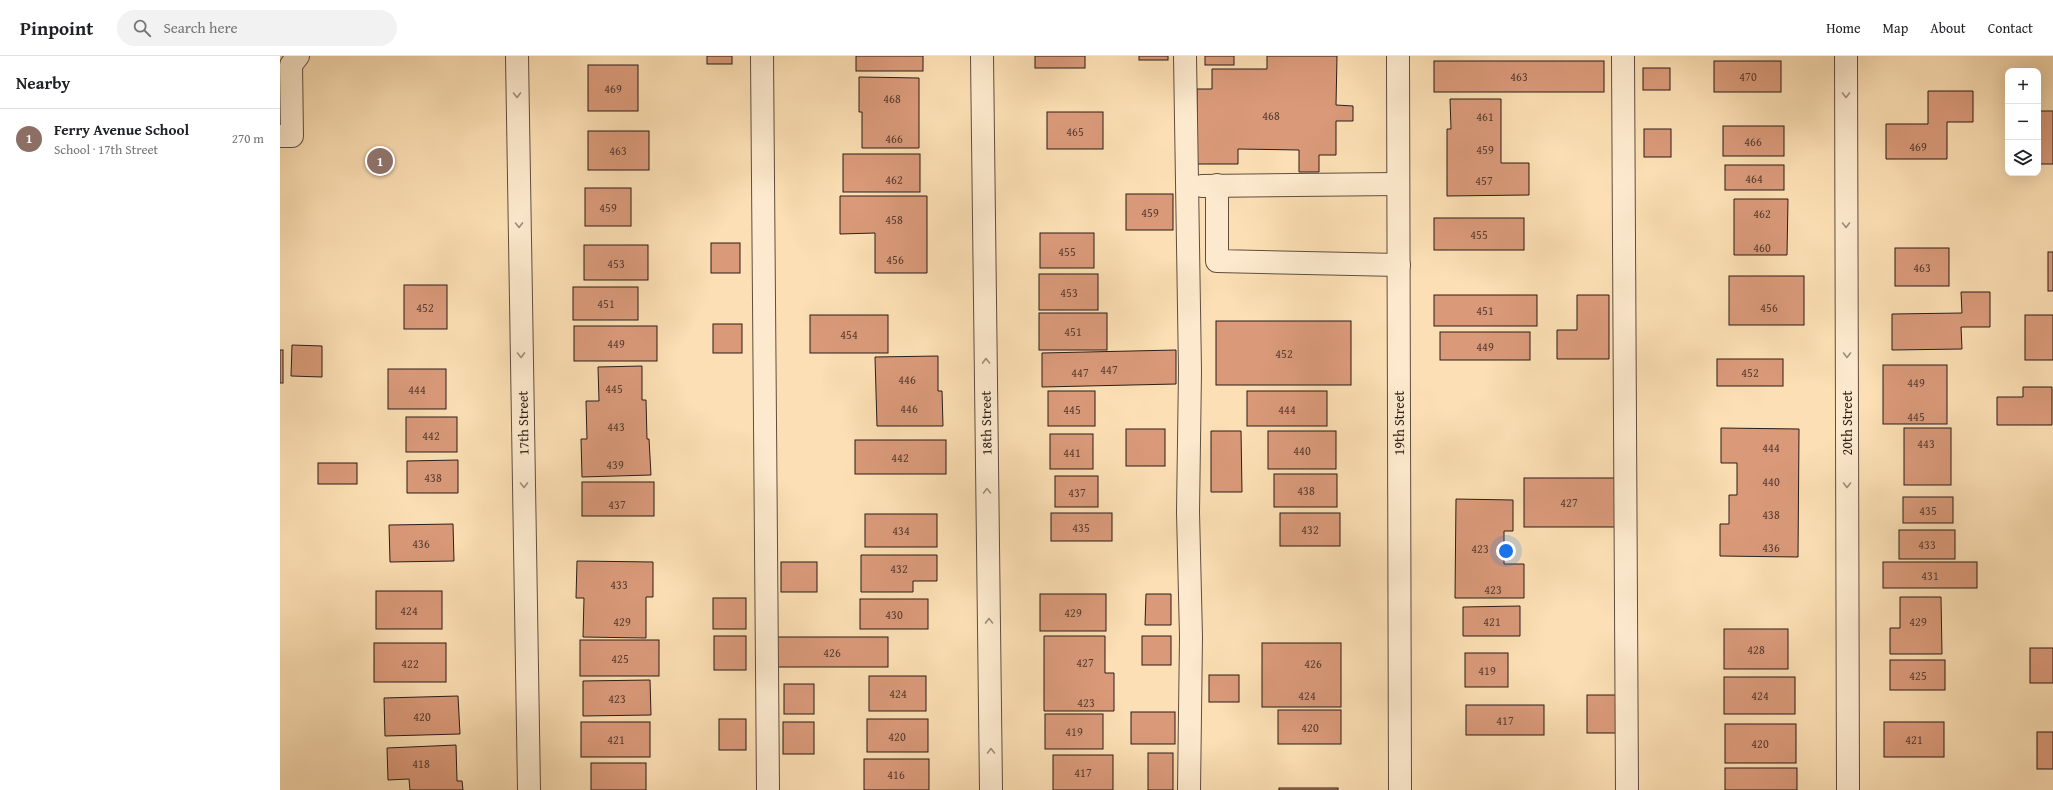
<!DOCTYPE html>
<meta charset="utf-8">
<style>
:root{--surface:#fff;--page:#f2f2f2;--text:#202124;--muted:#757577;--line:#e0e0e0;--accent:#8f2418}
body{margin:0;font-family:"Gentium Book Plus",serif;background:var(--page);color:var(--text)}
.controls{position:absolute;right:12px;top:12px;display:grid;overflow:hidden;border-radius:8px;box-shadow:0 4px 16px #0002}
.controls button{width:36px;height:36px;display:grid;place-items:center;padding:0;border:0;border-bottom:1px solid var(--line);background:var(--surface);color:var(--text);font:20px sans-serif}
.you{position:absolute;left:1226px;top:495px;width:14px;height:14px;margin:-10px;border:3px solid #fff;border-radius:50%;background:#1a73e8;box-shadow:0 0 0 6px #1a73e833}
.badge{display:grid;place-items:center;width:26px;height:26px;border-radius:50%;background:var(--accent);color:#fff;font-size:13px;font-weight:700}
.pin{position:absolute;translate:-50% -50%;border:2px solid #fff;box-shadow:0 1px 4px #0006}
.list{margin:0;padding:0;list-style:none}
h2{display:flex;justify-content:space-between;align-items:center;height:52px;margin:0;padding:0 16px;font-size:17px}
h2 small{font-size:13px;font-weight:400;color:var(--muted)}
.list li{display:grid;grid-template-columns:26px 1fr auto;gap:12px;align-items:center;box-sizing:border-box;height:60px;padding:0 16px;border-top:1px solid var(--line)}
.list b{display:block;font-size:15px;white-space:nowrap}
.list p{margin:0;font-size:13px;white-space:nowrap;color:var(--muted)}
.list em{font-size:13px;font-style:normal;color:var(--muted)}
.icon{flex:none;width:22px;height:22px;fill:none;stroke:currentColor;stroke-width:2;stroke-linecap:round;stroke-linejoin:round}
.map{position:relative;flex:none;width:1773px;height:734px;overflow:hidden}
header{display:flex;align-items:center;gap:24px;box-sizing:border-box;height:56px;padding:0 20px;background:var(--surface);border-bottom:1px solid var(--line)}
header strong{font-size:19px}
nav{display:flex;gap:22px;margin-inline-start:auto;font-size:14px}
.search{width:280px;height:36px;background:var(--page);display:flex;align-items:center;gap:10px;box-sizing:border-box;padding:0 14px;border-radius:22px;color:var(--muted);font-size:15px}
main{display:flex}
aside{flex:1;background:var(--surface)}
.map>svg:first-child{display:block}
.building{fill:#da9a7a;stroke:#2b1d18}
.lines{fill:none;stroke-linecap:round;stroke-linejoin:round}
.minor-casing{stroke:#5f4e3f;stroke-width:24}
.minor{stroke:#fdeace;stroke-width:22}
.oneway{stroke:#9e8e7c}
.labels{text-anchor:middle;dominant-baseline:central;stroke-width:3;stroke-linejoin:round;paint-order:stroke}
.number-label{font-size:12px;fill:#573c30}
.street-label{font-size:14px;fill:#2b1d18;stroke:#fdeace}
</style>
<header>
<strong>Pinpoint</strong>
<div class="search"><svg class="icon" aria-label="search" viewBox="0 0 24 24"><circle cx="10" cy="10" r="6"/><path d="M15 15l6 6"/></svg>Search here</div>
<nav><a>Home</a><a>Map</a><a>About</a><a>Contact</a></nav>
</header>
<main>
<aside>
<h2>Nearby<small></small></h2>
<ul class="list">
<li><span class="badge" style="background:#8d6e63">1</span><div><b>Ferry Avenue School</b><p>School · 17th Street</p></div><em>270 m</em></li>
</ul>
</aside>
<div class="map">
<svg width="1773" height="734" viewBox="0 0 1773 734">
<rect width="100%" height="100%" fill="#fcdfb4"/>
<filter id="stains"><feTurbulence type="fractalNoise" baseFrequency=".005" numOctaves="4"/><feColorMatrix values="0 0 0 0 .2 0 0 0 0 .09 0 0 0 0 .02 0 0 0 .5 -.17"/></filter>
<radialGradient id="worn" r=".72"><stop offset=".6" stop-color="#630" stop-opacity="0"/><stop offset="1" stop-color="#630" stop-opacity=".3"/></radialGradient>
<g class="building">
<rect x="427" y="0" width="25" height="8"/>
<rect x="576" y="0" width="67" height="15"/>
<rect x="755" y="0" width="50" height="12"/>
<rect x="859" y="0" width="29" height="4"/>
<rect x="925" y="0" width="29" height="9"/>
<path d="M987,0H1057L1056,49L1073,50V65H1056V99H1039V116H1019V94L958,93V108H917V33H932V13H987Z"/>
<rect x="1154" y="5" width="170" height="31"/>
<rect x="1434" y="5" width="67" height="31"/>
<rect x="308" y="9" width="50" height="46"/>
<rect x="1363" y="12" width="27" height="22"/>
<path d="M579,21L639,22V92H582V56H579Z"/>
<path d="M1648,35H1693V66H1667V103H1606V68H1648Z"/>
<path d="M1170,43H1221V107H1249V139L1167,140V73H1171Z"/>
<rect x="1758" y="55" width="15" height="53"/>
<rect x="767" y="56" width="56" height="37"/>
<rect x="1443" y="70" width="61" height="30"/>
<rect x="1364" y="73" width="27" height="28"/>
<rect x="308" y="75" width="61" height="39"/>
<rect x="563" y="98" width="77" height="38"/>
<rect x="1445" y="109" width="59" height="25"/>
<rect x="305" y="132" width="46" height="38"/>
<rect x="846" y="138" width="47" height="36"/>
<path d="M560,140H647V217H595V177L560,178Z"/>
<path d="M1454,143H1508L1507,199H1454Z"/>
<rect x="1154" y="162" width="90" height="32"/>
<rect x="760" y="177" width="54" height="35"/>
<rect x="431" y="187" width="29" height="30"/>
<rect x="304" y="189" width="64" height="35"/>
<rect x="1615" y="192" width="54" height="38"/>
<rect x="1768" y="196" width="5" height="39"/>
<rect x="759" y="218" width="59" height="36"/>
<rect x="1449" y="220" width="75" height="49"/>
<rect x="124" y="229" width="43" height="44"/>
<rect x="293" y="231" width="65" height="33"/>
<path d="M1681,236H1710V271H1681L1682,293L1612,294V258L1682,257Z"/>
<rect x="1154" y="239" width="103" height="31"/>
<path d="M1297,239H1329V303H1277V274H1297Z"/>
<rect x="759" y="257" width="68" height="37"/>
<rect x="530" y="259" width="78" height="38"/>
<rect x="1745" y="259" width="28" height="45"/>
<rect x="936" y="265" width="135" height="64"/>
<rect x="433" y="268" width="29" height="29"/>
<rect x="294" y="270" width="83" height="35"/>
<rect x="1160" y="276" width="90" height="28"/>
<path d="M12,289L42,290V321L11,320Z"/>
<rect x="0" y="294" width="3" height="33"/>
<path d="M896,294V328L762,331V297Z"/>
<path d="M658,300V335H662L663,370H597L595,301Z"/>
<rect x="1437" y="303" width="66" height="27"/>
<rect x="1603" y="309" width="64" height="59"/>
<path d="M362,310V344H366L367,383H369L371,419L302,421L301,383H307L306,345H319L318,311Z"/>
<rect x="108" y="313" width="58" height="40"/>
<path d="M1743,331H1772V369H1717V341H1743Z"/>
<rect x="768" y="335" width="47" height="35"/>
<rect x="967" y="335" width="80" height="35"/>
<rect x="126" y="361" width="51" height="35"/>
<path d="M1441,372L1519,373L1518,501L1440,500V468H1449V439H1457V407H1441Z"/>
<rect x="1624" y="372" width="47" height="57"/>
<rect x="846" y="373" width="39" height="37"/>
<path d="M931,375H961L962,436H931Z"/>
<rect x="988" y="375" width="68" height="38"/>
<rect x="770" y="378" width="43" height="35"/>
<rect x="575" y="384" width="91" height="34"/>
<path d="M178,404V437H127V405Z"/>
<rect x="38" y="407" width="39" height="21"/>
<rect x="994" y="418" width="63" height="33"/>
<rect x="775" y="420" width="43" height="31"/>
<rect x="1244" y="422" width="91" height="49"/>
<rect x="302" y="426" width="72" height="34"/>
<rect x="1623" y="441" width="50" height="26"/>
<path d="M1176,443L1233,444V475H1224V508H1244V542H1175Z"/>
<rect x="771" y="457" width="61" height="28"/>
<rect x="1000" y="457" width="60" height="33"/>
<rect x="585" y="458" width="72" height="33"/>
<path d="M173,468L174,505L110,506L109,469Z"/>
<rect x="1619" y="474" width="56" height="29"/>
<path d="M581,499H657V525H633V536H581Z"/>
<path d="M297,505L373,506V541H366V582L303,581L304,542H296Z"/>
<rect x="501" y="506" width="36" height="30"/>
<rect x="1603" y="506" width="94" height="26"/>
<rect x="96" y="535" width="66" height="38"/>
<rect x="760" y="538" width="66" height="37"/>
<path d="M866,538H891V569H865Z"/>
<path d="M1620,541H1661L1662,598H1610V572H1620Z"/>
<rect x="433" y="542" width="33" height="31"/>
<rect x="580" y="543" width="68" height="30"/>
<path d="M1240,550V580H1183V551Z"/>
<rect x="1444" y="573" width="64" height="40"/>
<rect x="434" y="580" width="32" height="34"/>
<path d="M764,580H825V617H834V655H764Z"/>
<rect x="862" y="580" width="29" height="29"/>
<rect x="497" y="581" width="111" height="30"/>
<rect x="300" y="584" width="79" height="36"/>
<rect x="94" y="587" width="72" height="39"/>
<rect x="982" y="587" width="79" height="64"/>
<rect x="1750" y="592" width="23" height="35"/>
<rect x="1185" y="597" width="43" height="34"/>
<rect x="1610" y="604" width="55" height="30"/>
<rect x="929" y="619" width="30" height="27"/>
<rect x="589" y="620" width="57" height="35"/>
<rect x="1444" y="621" width="71" height="37"/>
<path d="M370,624L371,659L303,660V625Z"/>
<rect x="504" y="628" width="30" height="30"/>
<rect x="1307" y="639" width="29" height="38"/>
<path d="M178,640L180,678L105,680L104,642Z"/>
<rect x="1186" y="649" width="78" height="30"/>
<rect x="998" y="654" width="63" height="34"/>
<rect x="851" y="656" width="44" height="32"/>
<rect x="765" y="658" width="58" height="35"/>
<rect x="439" y="663" width="27" height="31"/>
<rect x="587" y="663" width="61" height="33"/>
<rect x="301" y="666" width="69" height="35"/>
<rect x="503" y="666" width="31" height="32"/>
<rect x="1604" y="666" width="60" height="35"/>
<rect x="1445" y="668" width="71" height="39"/>
<rect x="1757" y="676" width="16" height="37"/>
<path d="M176,689L177,725H182L183,734H130L129,723L108,724L107,692Z"/>
<rect x="868" y="697" width="25" height="37"/>
<rect x="773" y="699" width="60" height="35"/>
<rect x="584" y="703" width="65" height="31"/>
<rect x="311" y="707" width="55" height="27"/>
<rect x="1445" y="712" width="72" height="22"/>
<rect x="999" y="732" width="59" height="2"/>
</g>
<g class="lines">
<defs>
<g id="minor">
<path d="M237,0L249,734"/>
<path d="M482,0L488,734"/>
<path d="M702,0L711,734"/>
<path d="M905,0L910,315L908,456L911,581L909,734"/>
<path d="M1118,0L1120,734"/>
<path d="M1343,0L1347,734"/>
<path d="M1566,0L1568,734"/>
<path d="M0,80H12L11,9L18,0"/>
<path d="M937,129V205L1119,209"/>
<path d="M922,130L1118,128"/>
</g>
</defs>
<use href="#minor" class="minor-casing"/>
<use href="#minor" class="minor"/>
</g>
<defs><path id="oneway-chevron" d="M-2-3.5L2.5 0L-2 3.5" fill="none" stroke-width="1.6" stroke-linecap="round" stroke-linejoin="round"/></defs>
<g class="oneway">
<use href="#oneway-chevron" transform="translate(237 39) rotate(89)"/>
<use href="#oneway-chevron" transform="translate(1566 39) rotate(90)"/>
<use href="#oneway-chevron" transform="translate(239 169) rotate(89)"/>
<use href="#oneway-chevron" transform="translate(1566 169) rotate(90)"/>
<use href="#oneway-chevron" transform="translate(241 299) rotate(89)"/>
<use href="#oneway-chevron" transform="translate(1567 299) rotate(90)"/>
<use href="#oneway-chevron" transform="translate(706 305) rotate(-91)"/>
<use href="#oneway-chevron" transform="translate(244 429) rotate(89)"/>
<use href="#oneway-chevron" transform="translate(1567 429) rotate(90)"/>
<use href="#oneway-chevron" transform="translate(707 435) rotate(-91)"/>
<use href="#oneway-chevron" transform="translate(709 565) rotate(-91)"/>
<use href="#oneway-chevron" transform="translate(711 695) rotate(-91)"/>
</g>
<g class="labels">
<g class="number-label">
<text x="1239" y="20">463</text>
<text x="1468" y="20">470</text>
<text x="333" y="32">469</text>
<text x="612" y="42">468</text>
<text x="991" y="59">468</text>
<text x="1205" y="60">461</text>
<text x="795" y="75">465</text>
<text x="614" y="82">466</text>
<text x="1473" y="85">466</text>
<text x="1638" y="90">469</text>
<text x="1205" y="93">459</text>
<text x="338" y="94">463</text>
<text x="1474" y="122">464</text>
<text x="614" y="123">462</text>
<text x="1204" y="124">457</text>
<text x="328" y="151">459</text>
<text x="870" y="156">459</text>
<text x="1482" y="157">462</text>
<text x="614" y="163">458</text>
<text x="1199" y="178">455</text>
<text x="1482" y="191">460</text>
<text x="787" y="195">455</text>
<text x="615" y="203">456</text>
<text x="336" y="207">453</text>
<text x="1642" y="211">463</text>
<text x="789" y="236">453</text>
<text x="326" y="247">451</text>
<text x="145" y="251">452</text>
<text x="1489" y="251">456</text>
<text x="1205" y="254">451</text>
<text x="793" y="275">451</text>
<text x="569" y="278">454</text>
<text x="336" y="287">449</text>
<text x="1205" y="290">449</text>
<text x="1004" y="297">452</text>
<text x="829" y="313">447</text>
<text x="800" y="316">447</text>
<text x="1470" y="316">452</text>
<text x="627" y="323">446</text>
<text x="1636" y="326">449</text>
<text x="334" y="332">445</text>
<text x="137" y="333">444</text>
<text x="629" y="352">446</text>
<text x="792" y="353">445</text>
<text x="1007" y="353">444</text>
<text x="1636" y="360">445</text>
<text x="336" y="370">443</text>
<text x="151" y="379">442</text>
<text x="1646" y="387">443</text>
<text x="1491" y="391">444</text>
<text x="1022" y="394">440</text>
<text x="792" y="396">441</text>
<text x="620" y="401">442</text>
<text x="335" y="408">439</text>
<text x="153" y="421">438</text>
<text x="1491" y="425">440</text>
<text x="1026" y="434">438</text>
<text x="797" y="436">437</text>
<text x="1289" y="446">427</text>
<text x="337" y="448">437</text>
<text x="1648" y="454">435</text>
<text x="1491" y="458">438</text>
<text x="801" y="471">435</text>
<text x="1030" y="473">432</text>
<text x="621" y="474">434</text>
<text x="141" y="487">436</text>
<text x="1647" y="488">433</text>
<text x="1491" y="491">436</text>
<text x="1200" y="492">423</text>
<text x="619" y="512">432</text>
<text x="1650" y="519">431</text>
<text x="339" y="528">433</text>
<text x="1213" y="533">423</text>
<text x="129" y="554">424</text>
<text x="793" y="556">429</text>
<text x="614" y="558">430</text>
<text x="342" y="565">429</text>
<text x="1212" y="565">421</text>
<text x="1638" y="565">429</text>
<text x="1476" y="593">428</text>
<text x="552" y="596">426</text>
<text x="340" y="602">425</text>
<text x="805" y="606">427</text>
<text x="130" y="607">422</text>
<text x="1033" y="607">426</text>
<text x="1207" y="614">419</text>
<text x="1638" y="619">425</text>
<text x="618" y="637">424</text>
<text x="1027" y="639">424</text>
<text x="1480" y="639">424</text>
<text x="337" y="642">423</text>
<text x="806" y="646">423</text>
<text x="142" y="660">420</text>
<text x="1225" y="664">417</text>
<text x="1030" y="671">420</text>
<text x="794" y="675">419</text>
<text x="617" y="680">420</text>
<text x="336" y="683">421</text>
<text x="1634" y="683">421</text>
<text x="1480" y="687">420</text>
<text x="141" y="707">418</text>
<text x="803" y="716">417</text>
<text x="616" y="718">416</text>
</g>
<g class="street-label">
<text transform="translate(243 367) rotate(-91)">17th Street</text>
<text transform="translate(706 367) rotate(-91)">18th Street</text>
<text transform="translate(1119 367) rotate(-90)">19th Street</text>
<text transform="translate(1567 367) rotate(-90)">20th Street</text>
</g>
</g>
<rect width="100%" height="100%" filter="url(#stains)"/>
<rect width="100%" height="100%" fill="url(#worn)"/>
</svg>
<div class="controls">
<button>+</button>
<button>−</button>
<button><svg class="icon" aria-label="layers" viewBox="0 0 24 24"><path d="M12 4l9 5-9 5-9-5zM3 14l9 5 9-5"/></svg></button>
</div>
<div class="you"></div>
<div class="pin badge" style="left:100px;top:105px;background:#8d6e63">1</div>
</div>
</main>
